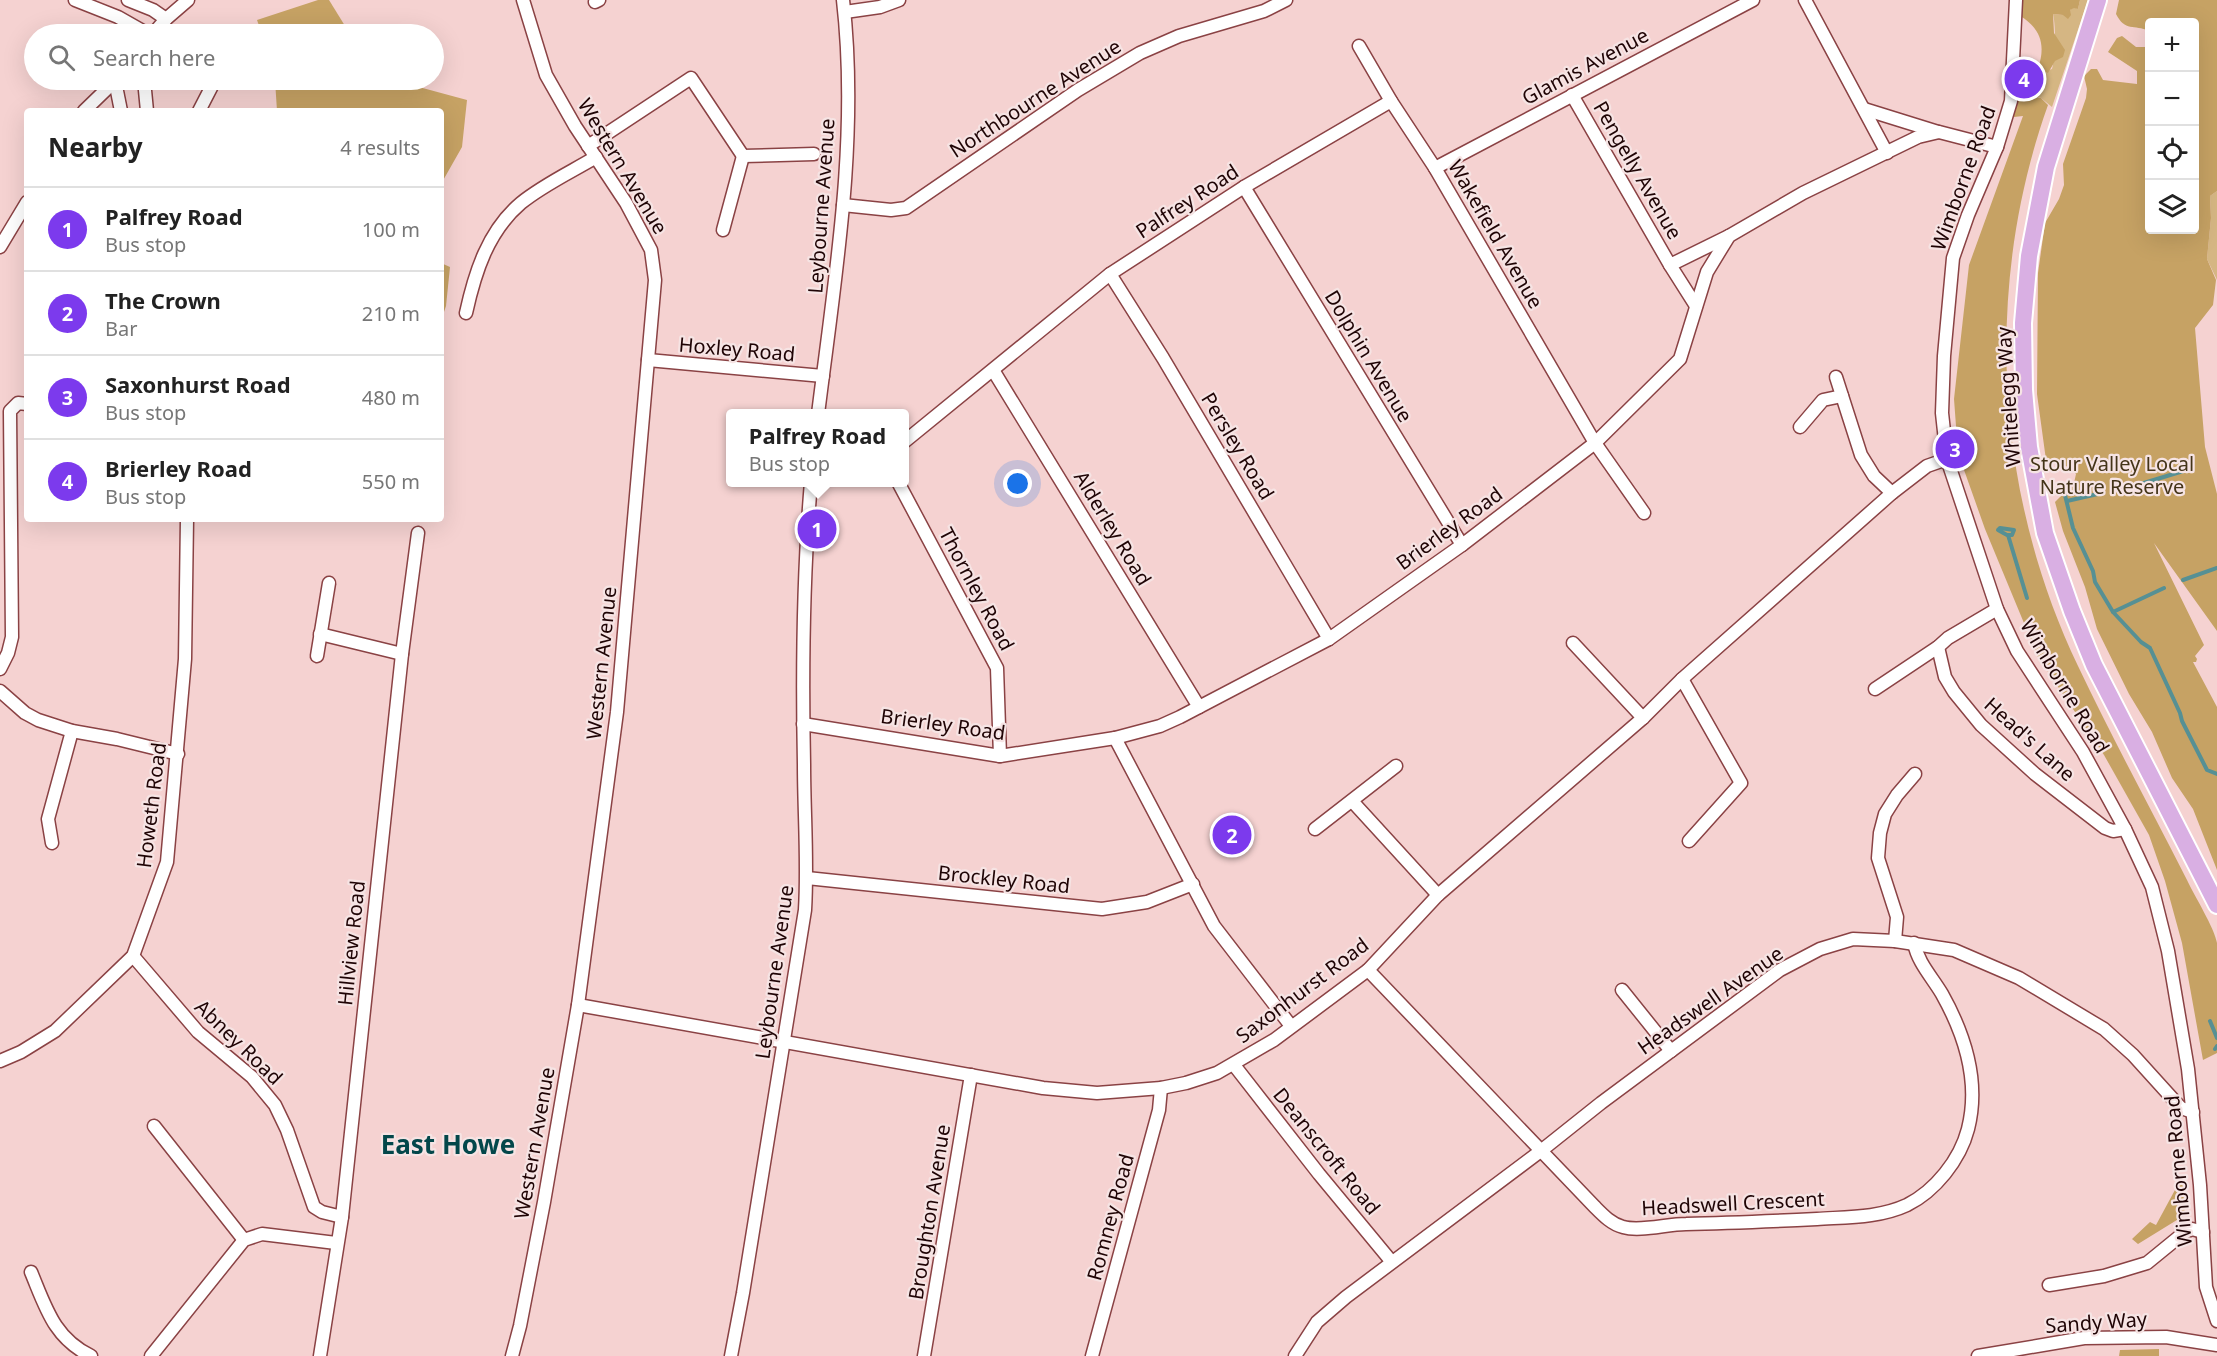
<!DOCTYPE html>
<meta charset="utf-8">
<style>
:root{--surface:#fff;--page:#f6f6f6;--text:#222;--muted:#767676;--line:#e0e0e0;--accent:#7c3aed}
body{margin:0;font-family:"Noto Sans",sans-serif;background:var(--page);color:var(--text)}
.controls{position:absolute;right:18px;top:18px;display:grid;overflow:hidden;border-radius:6px;box-shadow:0 6px 24px #0002}
.controls button{width:54px;height:54px;display:grid;place-items:center;padding:0;border:0;border-bottom:2px solid var(--line);background:var(--surface);color:var(--text);font:30px sans-serif}
.you{position:absolute;left:1018px;top:484px;width:21px;height:21px;margin:-15px;border:4px solid #fff;border-radius:50%;background:#1a73e8;box-shadow:0 0 0 9px #1a73e833}
.badge{display:grid;place-items:center;width:39px;height:39px;border-radius:50%;background:var(--accent);color:#fff;font-size:20px;font-weight:700}
.pin{position:absolute;translate:-50% -50%;border:3px solid #fff;box-shadow:0 2px 6px #0006}
.popup{position:absolute;left:726px;top:409px;width:183px;height:78px;box-sizing:border-box;display:grid;place-content:center;border-radius:6px;background:var(--surface);filter:drop-shadow(0 2px 4px #0005);font-size:20px;white-space:nowrap;color:var(--muted)}
.popup b{font-size:22px;color:var(--text)}
.popup::after{content:'';position:absolute;left:50%;top:100%;margin-left:-12px;border:12px solid transparent;border-top-color:var(--surface)}
.list{margin:0;padding:0;list-style:none}
h2{display:flex;justify-content:space-between;align-items:center;height:78px;margin:0;padding:0 24px;font-size:26px}
h2 small{font-size:20px;font-weight:400;color:var(--muted)}
.list li{display:grid;grid-template-columns:39px 1fr auto;gap:18px;align-items:center;box-sizing:border-box;height:84px;padding:0 24px;border-top:2px solid var(--line)}
.list b{display:block;font-size:22px;white-space:nowrap}
.list p{margin:0;font-size:20px;white-space:nowrap;color:var(--muted)}
.list em{font-size:20px;font-style:normal;color:var(--muted)}
.icon{flex:none;width:33px;height:33px;fill:none;stroke:currentColor;stroke-width:2;stroke-linecap:round;stroke-linejoin:round}
.map{position:relative;flex:none;width:2217px;height:1356px;overflow:hidden}
.search{position:absolute;background:var(--surface);box-shadow:0 6px 24px #0002;left:24px;top:24px;width:420px;height:66px;display:flex;align-items:center;gap:15px;box-sizing:border-box;padding:0 21px;border-radius:33px;color:var(--muted);font-size:22px}
.panel{position:absolute;background:var(--surface);box-shadow:0 6px 24px #0002;left:24px;top:108px;width:420px;height:414px;border-radius:6px}
.map>svg:first-child{display:block}
.green{fill:#d5b683}
.forest{fill:#c6a264}
.lines{fill:none;stroke-linecap:round;stroke-linejoin:round}
.stream{stroke:#569094;stroke-width:4}
.minor-casing{stroke:#8a4244;stroke-width:15}
.major-casing{stroke:#fff;stroke-width:20}
.minor{stroke:#fff;stroke-width:12}
.major{stroke:#d9afe3;stroke-width:16}
.labels{text-anchor:middle;dominant-baseline:central;stroke-width:4.5;stroke-linejoin:round;paint-order:stroke}
.street-label{font-size:20px;fill:#1f0405;stroke:#f6e4e4}
.park-label{font-size:20px;fill:#443418;stroke:#f6e4e4}
.district-label{font-size:26px;font-weight:bold;fill:#03474a;stroke:#f6e4e4}
</style>
<div class="map">
<svg width="2217" height="1356" viewBox="0 0 2217 1356">
<rect width="100%" height="100%" fill="#f5d2d1"/>
<g class="green">
<path d="M2080,0H2088L2052,107L2041,98L2035,96L2036,69L2038,68L2042,72L2052,69C2056,56 2056,27 2053,14L2063,15L2074,7L2078,9Z"/>
<path d="M2217,191V280L2207,259L2211,218L2210,196Z"/>
</g>
<g class="forest">
<path d="M318,0H329L350,34H262L257,20Z"/>
<path d="M2020,0H2080L2078,9L2074,8L2070,10L2071,15L2068,19L2063,15L2053,14L2054,33L2065,50L2063,57L2055,61L2048,73L2038,68C2046,46 2041,28 2020,16Z"/>
<path d="M2119,0H2217V191L2210,196L2211,218L2207,259L2216,280L2213,305L2195,328L2205,447L2217,494V631L2154,543L2204,645L2195,656L2197,659L2196,662H2193L2217,707V870L2193,809L2172,778L2152,732L2129,694L2097,629L2085,587L2063,531L2055,502L2074,483L2076,474L2069,467L2046,460L2037,394L2038,273L2045,223L2059,199L2064,185L2063,164L2086,98L2087,89L2084,76L2091,69H2097L2103,80L2137,84V71L2108,52L2117,38L2122,36L2136,47H2149L2150,230H2194V22H2150L2149,31C2134,24 2125,32 2116,14Z"/>
<path d="M275,80H393L467,100L462,147L441,184V111H277Z"/>
<path d="M2030,96L2041,98L2048,105C1983,287 1995,493 2078,666C2112,738 2151,809 2187,880C2194,895 2215,929 2217,943C2217,955 2217,967 2217,978C2217,1003 2217,1028 2217,1053L2203,1060L2182,943L2165,881L2149,835L2104,755L2038,657L1985,529L1958,453L1954,399L1969,265L2023,116L2014,117L2011,114L2017,101H2026Z"/>
<path d="M441,263L450,267L446,306L441,321Z"/>
<path d="M2182,1177L2185,1215L2138,1244L2132,1239L2150,1222L2156,1225Z"/>
<path d="M2159,1349V1356H2119L2120,1350Z"/>
</g>
<g class="lines">
<g class="stream">
<path d="M2062,483L2073,528L2093,571L2095,582L2113,612"/>
<path d="M2124,489L2190,469L2192,460"/>
<path d="M2067,501L2102,493"/>
<path d="M2007,535L1998,530L2000,528L2014,530L2012,535H2008L2027,598"/>
<path d="M2183,580L2217,568"/>
<path d="M2164,588L2113,612L2141,642L2150,648L2180,713L2182,721L2207,770L2217,774"/>
<path d="M2210,1021L2217,1038"/>
<path d="M2215,1049L2217,1046"/>
</g>
<defs>
<g id="minor">
<path d="M75,0L118,17L148,34"/>
<path d="M128,0L153,10L166,19"/>
<path d="M1805,0L1887,153"/>
<path d="M2016,0L2011,101L1997,147L1968,215L1953,258L1944,356L1942,413L1947,459L1997,609L2017,651L2083,752L2125,829L2152,887L2168,951L2188,1069L2200,1185L2206,1287L2217,1321"/>
<path d="M595,2L599,0"/>
<path d="M845,12L880,7L899,0"/>
<path d="M153,34L166,19L188,0"/>
<path d="M1359,46L1391,101L1435,168L1595,443L1644,513"/>
<path d="M144,80L147,111"/>
<path d="M115,81L121,111"/>
<path d="M1572,95L1670,265L1729,236"/>
<path d="M1864,109L1938,132"/>
<path d="M84,111L116,80"/>
<path d="M199,111L215,80"/>
<path d="M588,146L691,78L743,156L814,154"/>
<path d="M1435,168L1753,0"/>
<path d="M1244,187L1462,545"/>
<path d="M843,205L891,210L906,208L1078,90L1140,53L1179,36L1264,11L1286,0"/>
<path d="M723,230L743,156"/>
<path d="M0,247L27,202"/>
<path d="M1670,265L1696,306"/>
<path d="M1110,274L1163,358L1329,639"/>
<path d="M466,313C475,272 488,231 521,203C543,185 571,172 596,157"/>
<path d="M648,360L823,376"/>
<path d="M993,370L1199,707"/>
<path d="M1836,377L1861,455L1874,476L1892,493"/>
<path d="M818,414C835,277 859,138 843,0"/>
<path d="M1800,427L1823,400L1842,396"/>
<path d="M904,442L1110,274L1244,187L1391,101"/>
<path d="M898,482L997,668L1000,756"/>
<path d="M320,634L402,654"/>
<path d="M1573,643L1643,718"/>
<path d="M1938,647L1945,677L1954,692L1981,725L2035,774L2105,828L2113,831L2125,829"/>
<path d="M317,656L329,583"/>
<path d="M0,669L8,653L12,637L10,411L18,403L27,404"/>
<path d="M1682,679L1741,783L1689,841"/>
<path d="M1875,689L1938,647L1948,638L1997,609"/>
<path d="M0,691L25,713L38,720L72,731L117,739L178,754"/>
<path d="M803,724L1000,756L1115,738L1160,726L1180,717L1329,639L1462,545L1595,443L1680,359L1707,272L1729,236L1803,193L1918,137L1939,132L1997,147"/>
<path d="M1115,738L1214,926L1291,1026"/>
<path d="M1352,801L1438,895"/>
<path d="M1315,829L1396,766"/>
<path d="M52,843L48,819L72,731"/>
<path d="M807,878L1102,909L1147,902L1193,884"/>
<path d="M1895,941L1897,917L1878,858L1880,833L1885,814L1897,795L1915,774"/>
<path d="M133,956L198,1032L252,1077L275,1105L287,1130L314,1207L322,1212L342,1217"/>
<path d="M1368,970L1594,1206C1602,1214 1611,1224 1623,1227C1640,1232 1667,1224 1686,1224C1730,1223 1774,1221 1817,1219C1847,1217 1879,1218 1907,1205C1935,1191 1960,1160 1968,1129C1980,1082 1965,1035 1942,994C1932,977 1918,963 1914,943"/>
<path d="M1622,990L1671,1051"/>
<path d="M578,1005L1043,1088L1097,1093L1161,1088L1186,1083L1217,1073L1274,1040L1368,970L1438,895L1643,718L1682,679L1892,493L1927,466L1947,459"/>
<path d="M0,1061L21,1052L55,1031L133,956L167,862L185,659L187,519"/>
<path d="M1234,1065L1319,1174L1391,1261"/>
<path d="M154,1126L244,1240"/>
<path d="M31,1272C46,1308 54,1338 91,1356"/>
<path d="M2049,1285L2104,1276L2147,1263L2185,1232L2192,1229L2203,1232"/>
<path d="M151,1356L244,1240L262,1234L336,1243"/>
<path d="M320,1356L342,1217L402,654L418,533"/>
<path d="M512,1356L520,1326L544,1202L578,1005L617,712L655,280L651,250L626,203L575,126L546,75L523,0"/>
<path d="M731,1356L743,1293L805,910C808,861 804,813 804,764C802,670 803,576 811,482"/>
<path d="M924,1356L971,1075"/>
<path d="M1092,1356L1159,1110L1161,1088"/>
<path d="M1295,1356L1317,1322L1346,1297L1542,1150L1601,1103L1780,970L1820,949L1853,939L1895,941L1954,950L2019,978L2104,1029L2133,1055L2181,1108L2193,1112"/>
<path d="M1978,1356L2084,1338L2166,1337L2217,1345"/>
</g>
<path id="major" d="M2098,0L2046,167L2029,256L2023,323L2024,390L2029,447L2045,533L2072,611L2094,665L2217,905"/>
</defs>
<use href="#minor" class="minor-casing"/>
<use href="#major" class="major-casing"/>
<use href="#minor" class="minor"/>
<use href="#major" class="major"/>
</g>
<g class="labels">
<g class="street-label">
<text transform="translate(1585 66) rotate(-28)">Glamis Avenue</text>
<text transform="translate(1035 98) rotate(-33)">Northbourne Avenue</text>
<text transform="translate(623 166) rotate(59)">Western Avenue</text>
<text transform="translate(1638 170) rotate(60)">Pengelly Avenue</text>
<text transform="translate(1963 178) rotate(-70)">Wimborne Road</text>
<text transform="translate(1187 201) rotate(-33)">Palfrey Road</text>
<text transform="translate(821 206) rotate(-86)">Leybourne Avenue</text>
<text transform="translate(1496 234) rotate(60)">Wakefield Avenue</text>
<text transform="translate(737 349) rotate(5)">Hoxley Road</text>
<text transform="translate(1369 356) rotate(59)">Dolphin Avenue</text>
<text transform="translate(2008 397) rotate(-94)">Whitelegg Way</text>
<text transform="translate(1238 446) rotate(59)">Persley Road</text>
<text transform="translate(1113 528) rotate(59)">Alderley Road</text>
<text transform="translate(1449 528) rotate(-36)">Brierley Road</text>
<text transform="translate(977 589) rotate(62)">Thornley Road</text>
<text transform="translate(601 663) rotate(-84)">Western Avenue</text>
<text transform="translate(2065 686) rotate(59)">Wimborne Road</text>
<text transform="translate(943 724) rotate(8)">Brierley Road</text>
<text transform="translate(2030 739) rotate(42)">Head's Lane</text>
<text transform="translate(151 805) rotate(-83)">Howeth Road</text>
<text transform="translate(1004 879) rotate(6)">Brockley Road</text>
<text transform="translate(351 943) rotate(-84)">Hillview Road</text>
<text transform="translate(774 972) rotate(-82)">Leybourne Avenue</text>
<text transform="translate(1302 990) rotate(-37)">Saxonhurst Road</text>
<text transform="translate(1710 1000) rotate(-35)">Headswell Avenue</text>
<text transform="translate(239 1042) rotate(44)">Abney Road</text>
<text transform="translate(534 1143) rotate(-80)">Western Avenue</text>
<text transform="translate(1327 1151) rotate(51)">Deanscroft Road</text>
<text transform="translate(2178 1171) rotate(-95)">Wimborne Road</text>
<text transform="translate(1733 1203) rotate(-3)">Headswell Crescent</text>
<text transform="translate(929 1212) rotate(-81)">Broughton Avenue</text>
<text transform="translate(1110 1217) rotate(-75)">Romney Road</text>
<text transform="translate(2096 1322) rotate(-4)">Sandy Way</text>
</g>
<g class="park-label">
<text x="2112" y="463">Stour Valley Local<tspan x="2112" dy="23">Nature Reserve</tspan></text>
</g>
<g class="district-label">
<text x="448" y="1144">East Howe</text>
</g>
</g>
</svg>
<div class="controls">
<button>+</button>
<button>−</button>
<button><svg class="icon" aria-label="locate" viewBox="0 0 24 24"><circle cx="12" cy="12" r="6"/><path d="M12 2v4M12 18v4M2 12h4M18 12h4"/></svg></button>
<button><svg class="icon" aria-label="layers" viewBox="0 0 24 24"><path d="M12 4l9 5-9 5-9-5zM3 14l9 5 9-5"/></svg></button>
</div>
<div class="you"></div>
<div class="pin badge" style="left:817px;top:529px">1</div>
<div class="popup"><b>Palfrey Road</b>Bus stop</div>
<div class="pin badge" style="left:1232px;top:835px">2</div>
<div class="pin badge" style="left:1955px;top:449px">3</div>
<div class="pin badge" style="left:2024px;top:79px">4</div>
<div class="search"><svg class="icon" aria-label="search" viewBox="0 0 24 24"><circle cx="10" cy="10" r="6"/><path d="M15 15l6 6"/></svg>Search here</div>
<section class="panel">
<h2>Nearby<small>4 results</small></h2>
<ul class="list">
<li><span class="badge">1</span><div><b>Palfrey Road</b><p>Bus stop</p></div><em>100 m</em></li>
<li><span class="badge">2</span><div><b>The Crown</b><p>Bar</p></div><em>210 m</em></li>
<li><span class="badge">3</span><div><b>Saxonhurst Road</b><p>Bus stop</p></div><em>480 m</em></li>
<li><span class="badge">4</span><div><b>Brierley Road</b><p>Bus stop</p></div><em>550 m</em></li>
</ul>
</section>
</div>
